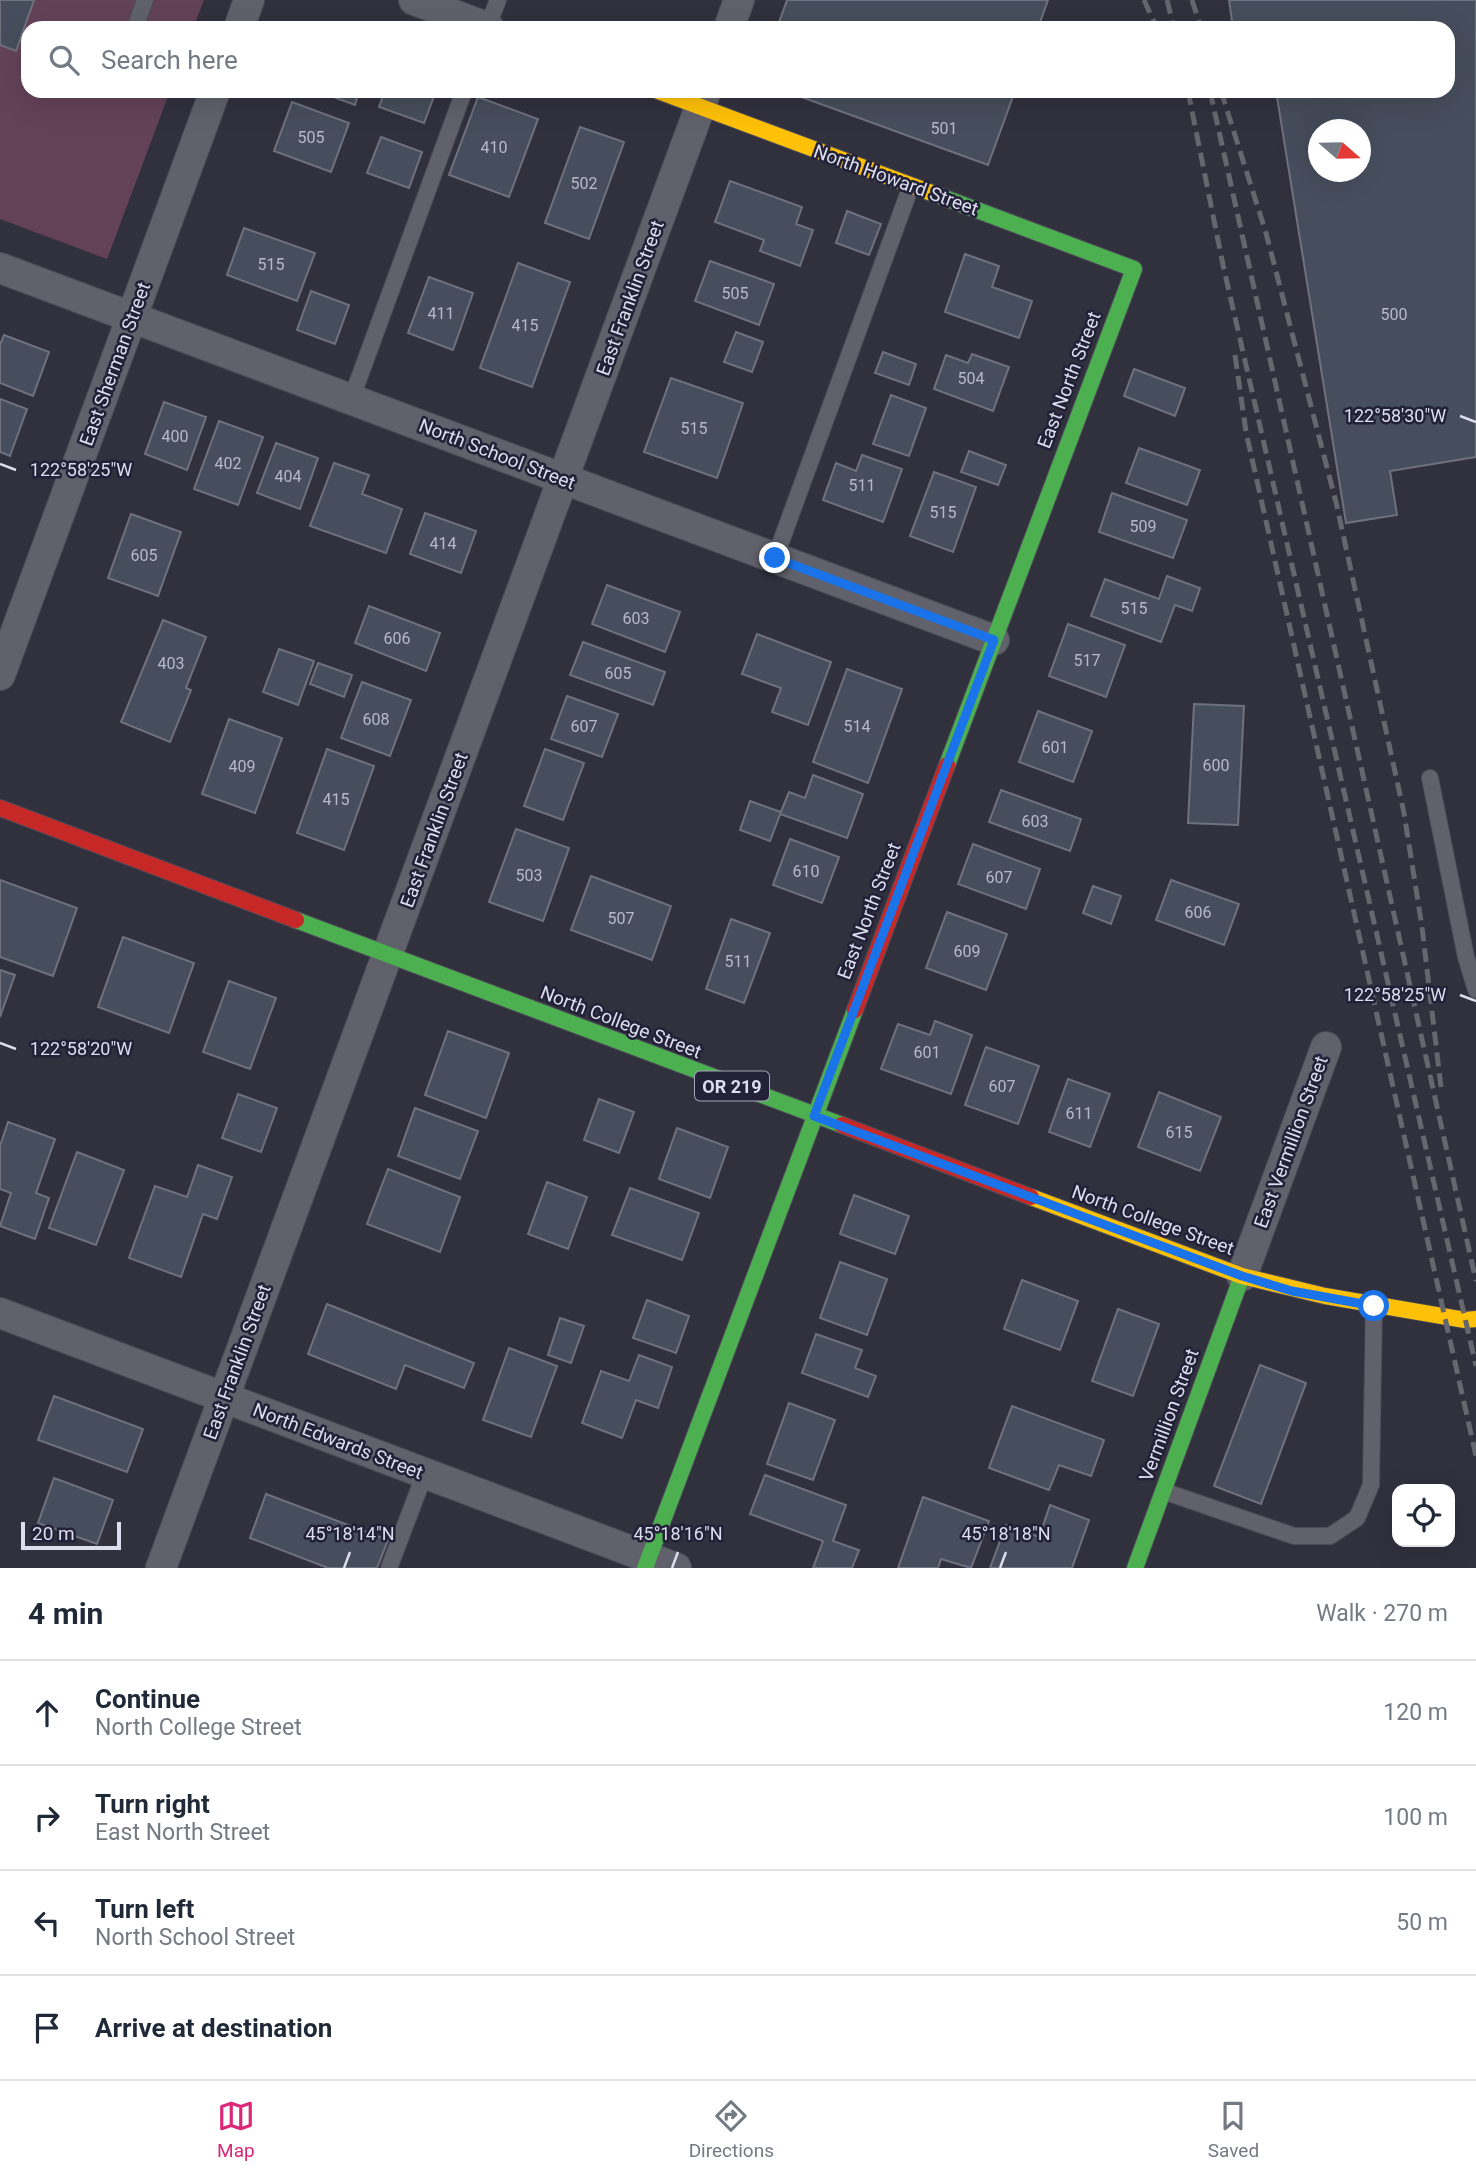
<!DOCTYPE html>
<meta charset="utf-8">
<style>
:root{--surface:#fff;--page:#f2f2f3;--text:#1f2937;--muted:#747a83;--line:#e0e1e3;--accent:#db2777}
body{margin:0;font-family:Roboto,sans-serif;background:var(--page);color:var(--text)}
.controls{position:absolute;right:21px;bottom:21px;display:grid;overflow:hidden;border-radius:14px;box-shadow:0 7px 28px #0002}
.controls button{width:63px;height:63px;display:grid;place-items:center;padding:0;border:0;border-bottom:2px solid var(--line);background:var(--surface);color:var(--text);font:35px sans-serif}
.compass{position:absolute;left:1308px;top:119px;width:63px;height:63px;border-radius:50%;background:var(--surface);box-shadow:0 7px 28px #0002;rotate:110deg}
.scale{position:absolute;left:21px;bottom:18px;width:100px;box-sizing:border-box;padding-left:7px;border:4px solid #dcdded;border-top:0;font-size:19px;line-height:24px;white-space:nowrap;color:#dcdded;-webkit-text-stroke:5px #222138;paint-order:stroke}
.stop{position:absolute;width:21px;height:21px;margin:-16px;border:5px solid #1a73e8;border-radius:50%;background:#fff}
.stop.end{background:#1a73e8;border-color:#fff;box-shadow:0 2px 7px #0008}
.list{margin:0;padding:0;list-style:none}
h2{display:flex;justify-content:space-between;align-items:center;height:91px;margin:0;padding:0 28px;font-size:30px}
h2 small{font-size:23px;font-weight:400;color:var(--muted)}
.list li{display:grid;grid-template-columns:46px 1fr auto;gap:21px;align-items:center;box-sizing:border-box;height:105px;padding:0 28px;border-top:2px solid var(--line)}
.list b{display:block;font-size:26px;white-space:nowrap}
.list p{margin:0;font-size:23px;white-space:nowrap;color:var(--muted)}
.list em{font-size:23px;font-style:normal;color:var(--muted)}
.icon{flex:none;width:38px;height:38px;fill:none;stroke:currentColor;stroke-width:2;stroke-linecap:round;stroke-linejoin:round}
.map{position:relative;flex:none;width:1476px;height:1568px;overflow:hidden}
.search{position:absolute;background:var(--surface);box-shadow:0 7px 28px #0002;left:21px;right:21px;top:21px;height:77px;display:flex;align-items:center;gap:18px;box-sizing:border-box;padding:0 24px;border-radius:21px;color:var(--muted);font-size:26px}
.sheet{height:511px;background:var(--surface)}
nav{display:flex;justify-content:space-around;align-items:center;box-sizing:border-box;height:98px;border-top:2px solid var(--line);background:var(--surface);font-size:19px;color:var(--muted)}
nav a{display:grid;justify-items:center;gap:4px}
nav .on{color:var(--accent)}
.map>svg:first-child{display:block}
.green{fill:#634257}
.building{fill:#464d5c;stroke:#6f727d;stroke-width:2;fill-rule:evenodd}
.lines{fill:none;stroke-linecap:round;stroke-linejoin:round}
.lane-casing{stroke:#4c4c58;stroke-width:18}
.street-casing{stroke:#4c4c58;stroke-width:32}
.fast-casing{stroke:#4c4c58;stroke-width:18}
.slow-casing{stroke:#4c4c58;stroke-width:18}
.jam-casing{stroke:#4c4c58;stroke-width:18}
.lane{stroke:#60616a;stroke-width:16}
.street{stroke:#60616a;stroke-width:30}
.fast{stroke:#4caf50;stroke-width:16}
.slow{stroke:#ffc107;stroke-width:16}
.jam{stroke:#c62828;stroke-width:16}
.rail{stroke:#66666f;stroke-width:5;stroke-dasharray:14 7;stroke-linecap:butt}
.route{stroke:#1a73e8;stroke-width:9}
.ticks{fill:none;stroke:#dcdded;stroke-width:2.5}
.labels{text-anchor:middle;dominant-baseline:central;stroke-width:5;stroke-linejoin:round;paint-order:stroke}
.number-label{font-size:16px;fill:#b6b9c9}
.shield{fill:#222138;stroke:#a4a5b7;stroke-width:2}
.shield-label{font-size:18px;font-weight:bold;fill:#dcdded}
.street-label{font-size:19px;fill:#dcdded;stroke:#222138}
.ticks-label{font-size:18px;text-anchor:middle;fill:#dcdded;stroke:#222138;stroke-width:5;stroke-linejoin:round;paint-order:stroke}
</style>
<div class="map">
<svg width="1476" height="1568" viewBox="0 0 1476 1568">
<rect width="100%" height="100%" fill="#31303d"/>
<path class="green" d="M0,0H204L193,28H28V91H170L107,259L0,219Z"/>
<g class="building">
<path d="M0,0H34L16,51L0,45Z"/>
<path d="M787,0H1048L1038,28H777Z"/>
<path d="M1229,0H1476V457L1390,471L1397,515L1346,523L1276,91H1448V28H1233ZM1318,130H1360V172H1318Z"/>
<path d="M317,91H359L355,105Z"/>
<path d="M385,91H436L424,123L379,107Z"/>
<path d="M785,91H1015L988,165Z"/>
<path d="M478,97L538,119L509,197L449,175Z"/>
<path d="M292,102L349,123L331,172L274,151Z"/>
<path d="M580,127L624,142L589,239L545,223Z"/>
<path d="M381,137L422,152L409,188L367,173Z"/>
<path d="M730,181L802,207L796,224L813,230L800,266L760,251L764,240L715,222Z"/>
<path d="M847,211L881,224L869,255L836,243Z"/>
<path d="M244,228L315,253L297,301L227,275Z"/>
<path d="M965,254L999,266L992,287L1032,301L1019,338L945,312Z"/>
<path d="M710,261L774,284L759,325L695,301Z"/>
<path d="M518,263L570,282L532,387L480,368Z"/>
<path d="M429,277L473,293L453,350L408,333Z"/>
<path d="M311,291L349,305L335,344L297,330Z"/>
<path d="M736,332L763,342L752,372L724,362Z"/>
<path d="M4,335L49,352L33,396L0,383V345Z"/>
<path d="M883,352L916,364L909,385L875,373Z"/>
<path d="M972,354L1009,367L993,411L934,389L946,355L968,363Z"/>
<path d="M1134,369L1185,388L1175,416L1124,396Z"/>
<path d="M671,378L743,403L717,478L644,452Z"/>
<path d="M891,395L926,408L909,456L873,444Z"/>
<path d="M0,399L27,409L10,456L0,452Z"/>
<path d="M164,402L206,417L187,470L145,454Z"/>
<path d="M219,421L263,437L238,505L194,489Z"/>
<path d="M276,443L318,458L300,509L257,493Z"/>
<path d="M1139,448L1200,470L1187,505L1126,483Z"/>
<path d="M969,451L1006,465L998,485L961,472Z"/>
<path d="M862,455L902,469L883,522L823,500L836,463L856,471Z"/>
<path d="M334,463L369,475L362,494L402,509L386,553L310,526Z"/>
<path d="M934,472L976,487L953,552L910,536Z"/>
<path d="M1112,493L1187,520L1173,558L1099,532Z"/>
<path d="M425,513L476,531L461,573L410,554Z"/>
<path d="M131,514L181,532L158,596L108,578Z"/>
<path d="M1167,576L1200,588L1192,611L1175,605L1161,642L1091,616L1105,579L1159,599Z"/>
<path d="M607,585L680,612L665,652L592,624Z"/>
<path d="M369,606L440,633L426,671L355,643Z"/>
<path d="M163,620L206,637L186,688L191,690L170,742L121,722Z"/>
<path d="M1068,624L1125,645L1106,697L1049,676Z"/>
<path d="M757,634L831,662L808,725L772,712L781,688L742,674Z"/>
<path d="M583,642L665,672L653,705L570,675Z"/>
<path d="M279,649L314,661L298,705L263,692Z"/>
<path d="M318,663L352,675L344,697L310,684Z"/>
<path d="M847,669L902,689L868,783L813,762Z"/>
<path d="M362,682L411,700L390,756L341,738Z"/>
<path d="M567,696L618,714L602,757L551,739Z"/>
<path d="M1194,704L1244,706L1238,825L1188,823Z"/>
<path d="M1038,711L1092,731L1073,782L1019,762Z"/>
<path d="M229,719L282,738L255,813L202,794Z"/>
<path d="M327,749L374,766L344,850L297,833Z"/>
<path d="M545,749L584,763L563,820L524,806Z"/>
<path d="M813,775L863,794L847,838L780,814L789,792L805,798Z"/>
<path d="M1001,790L1081,819L1070,851L989,822Z"/>
<path d="M750,801L781,812L770,841L740,830Z"/>
<path d="M516,829L569,848L543,921L489,902Z"/>
<path d="M790,839L839,857L822,903L773,885Z"/>
<path d="M973,844L1040,869L1026,909L958,884Z"/>
<path d="M591,876L671,906L652,960L571,930Z"/>
<path d="M0,880L77,908L53,976L0,957Z"/>
<path d="M1171,880L1239,904L1224,945L1156,920Z"/>
<path d="M1093,886L1121,896L1111,924L1083,913Z"/>
<path d="M947,912L1007,934L986,990L926,968Z"/>
<path d="M731,919L770,933L744,1003L706,989Z"/>
<path d="M123,937L194,963L169,1033L98,1007Z"/>
<path d="M0,970L15,975L0,1017Z"/>
<path d="M229,981L276,998L250,1069L203,1052Z"/>
<path d="M935,1021L972,1035L951,1094L881,1069L898,1024L930,1035Z"/>
<path d="M448,1031L509,1053L486,1118L425,1095Z"/>
<path d="M986,1047L1039,1066L1018,1124L965,1105Z"/>
<path d="M1068,1079L1110,1094L1090,1147L1049,1132Z"/>
<path d="M1159,1092L1221,1117L1200,1171L1138,1147Z"/>
<path d="M238,1094L277,1108L261,1152L222,1138Z"/>
<path d="M599,1099L634,1112L619,1153L584,1140Z"/>
<path d="M415,1108L478,1131L460,1179L398,1156Z"/>
<path d="M8,1122L55,1139L36,1193L49,1198L35,1239L0,1226L11,1193L0,1189V1146Z"/>
<path d="M677,1128L728,1147L710,1198L659,1179Z"/>
<path d="M77,1152L124,1170L96,1245L49,1228Z"/>
<path d="M198,1165L232,1177L217,1219L203,1214L181,1277L129,1258L155,1186L187,1197Z"/>
<path d="M388,1169L460,1197L440,1252L367,1224Z"/>
<path d="M547,1182L587,1197L568,1249L528,1234Z"/>
<path d="M630,1188L699,1213L682,1260L612,1235Z"/>
<path d="M854,1195L909,1216L895,1254L840,1234Z"/>
<path d="M840,1262L887,1279L867,1335L820,1318Z"/>
<path d="M1022,1280L1078,1301L1060,1350L1004,1329Z"/>
<path d="M647,1300L689,1316L676,1353L633,1338Z"/>
<path d="M327,1304L474,1363L464,1388L405,1365L396,1389L308,1354Z"/>
<path d="M1118,1309L1159,1324L1133,1396L1092,1381Z"/>
<path d="M560,1318L584,1326L571,1363L548,1355Z"/>
<path d="M816,1334L862,1350L855,1368L876,1376L868,1397L802,1373Z"/>
<path d="M509,1348L557,1366L531,1437L483,1420Z"/>
<path d="M639,1355L672,1367L658,1408L636,1400L622,1438L582,1423L601,1371L629,1381Z"/>
<path d="M1260,1365L1306,1383L1261,1504L1214,1486Z"/>
<path d="M54,1396L143,1429L127,1472L38,1440Z"/>
<path d="M789,1403L835,1420L813,1480L767,1464Z"/>
<path d="M1012,1406L1104,1440L1091,1476L1059,1465L1049,1490L989,1468Z"/>
<path d="M765,1475L846,1505L833,1541L859,1550L852,1568H813L823,1541L750,1514Z"/>
<path d="M54,1478L113,1500L97,1544L38,1523Z"/>
<path d="M266,1494L388,1540L377,1568H328L250,1538Z"/>
<path d="M923,1497L989,1521L971,1568L941,1559L938,1568H898Z"/>
<path d="M1050,1505L1089,1520L1072,1568H990L1006,1525L1039,1537Z"/>
</g>
<g class="lines">
<defs>
<g id="lane">
<path d="M135,28L145,0"/>
<path d="M487,28L498,0"/>
<path d="M351,400L464,91"/>
<path d="M775,558L911,186"/>
<path d="M1430,778L1466,957L1476,990"/>
<path d="M1163,1491L1294,1536H1330L1357,1518L1371,1485L1374,1305"/>
<path d="M389,1568L425,1473"/>
</g>
<g id="street">
<path d="M414,0L489,28"/>
<path d="M239,28L249,0"/>
<path d="M729,28L739,0"/>
<path d="M0,268L994,640"/>
<path d="M0,675L215,91"/>
<path d="M1242,1276L1326,1047"/>
<path d="M0,1313L676,1568"/>
<path d="M161,1568L706,91"/>
</g>
<g id="fast">
<path d="M929,192L1134,269L947,765"/>
<path d="M296,920L842,1125"/>
<path d="M645,1568L855,1010"/>
<path d="M1135,1568L1242,1276"/>
</g>
<g id="slow">
<path d="M658,91L929,192"/>
<path d="M1031,1197L1242,1276L1325,1296L1465,1320L1476,1319"/>
</g>
<g id="jam">
<path d="M0,808L296,920"/>
<path d="M855,1010L947,765"/>
<path d="M842,1125L1031,1197"/>
</g>
</defs>
<use href="#lane" class="lane-casing"/>
<use href="#street" class="street-casing"/>
<use href="#fast" class="fast-casing"/>
<use href="#slow" class="slow-casing"/>
<use href="#jam" class="jam-casing"/>
<use href="#lane" class="lane"/>
<use href="#street" class="street"/>
<use href="#fast" class="fast"/>
<use href="#slow" class="slow"/>
<use href="#jam" class="jam"/>
<g class="rail">
<path d="M1144,0L1157,28"/>
<path d="M1167,0L1174,28"/>
<path d="M1192,0L1201,28"/>
<path d="M1188,91L1223,265L1476,1366"/>
<path d="M1210,91L1476,1281"/>
<path d="M1221,91L1266,233L1336,502L1404,813L1422,927L1441,1087"/>
<path d="M1235,355L1246,432L1476,1456"/>
</g>
</g>
<g class="lines">
<path class="route" d="M775,558L994,640L814,1116L1242,1276L1292,1291L1374,1306"/>
</g>
<path class="ticks" d="M1460,416L1476,422M0,464L16,470M1460,995L1476,1001M0,1043L16,1049M344,1568L350,1552M672,1568L678,1552M1000,1568L1006,1552"/>
<g class="labels">
<g class="number-label">
<text x="944" y="128">501</text>
<text x="311" y="137">505</text>
<text x="494" y="147">410</text>
<text x="584" y="183">502</text>
<text x="271" y="264">515</text>
<text x="735" y="293">505</text>
<text x="441" y="313">411</text>
<text x="1394" y="314">500</text>
<text x="525" y="325">415</text>
<text x="971" y="378">504</text>
<text x="694" y="428">515</text>
<text x="175" y="436">400</text>
<text x="228" y="463">402</text>
<text x="288" y="476">404</text>
<text x="862" y="485">511</text>
<text x="943" y="512">515</text>
<text x="1143" y="526">509</text>
<text x="443" y="543">414</text>
<text x="144" y="555">605</text>
<text x="1134" y="608">515</text>
<text x="636" y="618">603</text>
<text x="397" y="638">606</text>
<text x="1087" y="660">517</text>
<text x="171" y="663">403</text>
<text x="618" y="673">605</text>
<text x="376" y="719">608</text>
<text x="584" y="726">607</text>
<text x="857" y="726">514</text>
<text x="1055" y="747">601</text>
<text x="1216" y="765">600</text>
<text x="242" y="766">409</text>
<text x="336" y="799">415</text>
<text x="1035" y="821">603</text>
<text x="806" y="871">610</text>
<text x="529" y="875">503</text>
<text x="999" y="877">607</text>
<text x="1198" y="912">606</text>
<text x="621" y="918">507</text>
<text x="967" y="951">609</text>
<text x="738" y="961">511</text>
<text x="927" y="1052">601</text>
<text x="1002" y="1086">607</text>
<text x="1079" y="1113">611</text>
<text x="1179" y="1132">615</text>
</g>
<rect class="shield" x="695" y="1071.5" width="74" height="29" rx="5"/>
<g class="shield-label">
<text x="732" y="1086">OR 219</text>
</g>
<g class="street-label">
<text transform="translate(896 180) rotate(20)">North Howard Street</text>
<text transform="translate(630 298) rotate(-70)">East Franklin Street</text>
<text transform="translate(115 364) rotate(-70)">East Sherman Street</text>
<text transform="translate(1069 380) rotate(-69)">East North Street</text>
<text transform="translate(497 454) rotate(21)">North School Street</text>
<text transform="translate(434 830) rotate(-70)">East Franklin Street</text>
<text transform="translate(869 911) rotate(-69)">East North Street</text>
<text transform="translate(621 1022) rotate(21)">North College Street</text>
<text transform="translate(1291 1142) rotate(-70)">East Vermillion Street</text>
<text transform="translate(1153 1220) rotate(20)">North College Street</text>
<text transform="translate(237 1362) rotate(-70)">East Franklin Street</text>
<text transform="translate(1169 1415) rotate(-70)">Vermillion Street</text>
<text transform="translate(338 1441) rotate(21)">North Edwards Street</text>
</g>
</g>
<g class="ticks-label">
<text x="1395" y="422">122°58'30"W</text>
<text x="81" y="476">122°58'25"W</text>
<text x="1395" y="1001">122°58'25"W</text>
<text x="81" y="1055">122°58'20"W</text>
<text x="350" y="1540">45°18'14"N</text>
<text x="678" y="1540">45°18'16"N</text>
<text x="1006" y="1540">45°18'18"N</text>
</g>
</svg>
<div class="controls">
<button><svg class="icon" aria-label="locate" viewBox="0 0 24 24"><circle cx="12" cy="12" r="6"/><path d="M12 2v4M12 18v4M2 12h4M18 12h4"/></svg></button>
</div>
<svg class="compass" viewBox="-18 -18 36 36"><path d="M0-13l5 13h-10z" fill="#e53935"/><path d="M0 13l5-13h-10z" fill="#747a83"/></svg>
<div class="scale">20 m</div>
<div class="stop" style="left:1374px;top:1306px"></div>
<div class="stop end" style="left:775px;top:558px"></div>
<div class="search"><svg class="icon" aria-label="search" viewBox="0 0 24 24"><circle cx="10" cy="10" r="6"/><path d="M15 15l6 6"/></svg>Search here</div>
</div>
<section class="sheet">
<h2>4 min<small>Walk · 270 m</small></h2>
<ul class="list">
<li><svg class="icon" aria-label="ahead" viewBox="0 0 24 24"><path d="M12 20V5M6 11l6-6 6 6"/></svg><div><b>Continue</b><p>North College Street</p></div><em>120 m</em></li>
<li><svg class="icon" aria-label="right" viewBox="0 0 24 24"><path d="M7 20v-9h11M14 6l5 5-5 5"/></svg><div><b>Turn right</b><p>East North Street</p></div><em>100 m</em></li>
<li><svg class="icon" aria-label="left" viewBox="0 0 24 24"><path d="M17 20v-9H6M10 6l-5 5 5 5"/></svg><div><b>Turn left</b><p>North School Street</p></div><em>50 m</em></li>
<li><svg class="icon" aria-label="arrive" viewBox="0 0 24 24"><path d="M6 21V4h12l-3 4 3 4H6"/></svg><div><b>Arrive at destination</b></div></li>
</ul>
</section>
<nav>
<a class="on"><svg class="icon" aria-label="map" viewBox="0 0 24 24"><path d="M3 6l6-2 6 2 6-2v14l-6 2-6-2-6 2zM9 4v14M15 6v14"/></svg>Map</a>
<a><svg class="icon" aria-label="directions" viewBox="0 0 24 24"><path d="M12 3l9 9-9 9-9-9zM9 14v-3h6M13 9l2 2-2 2"/></svg>Directions</a>
<a><svg class="icon" aria-label="saved" viewBox="0 0 24 24"><path d="M7 4h10v16l-5-4-5 4z"/></svg>Saved</a>
</nav>
